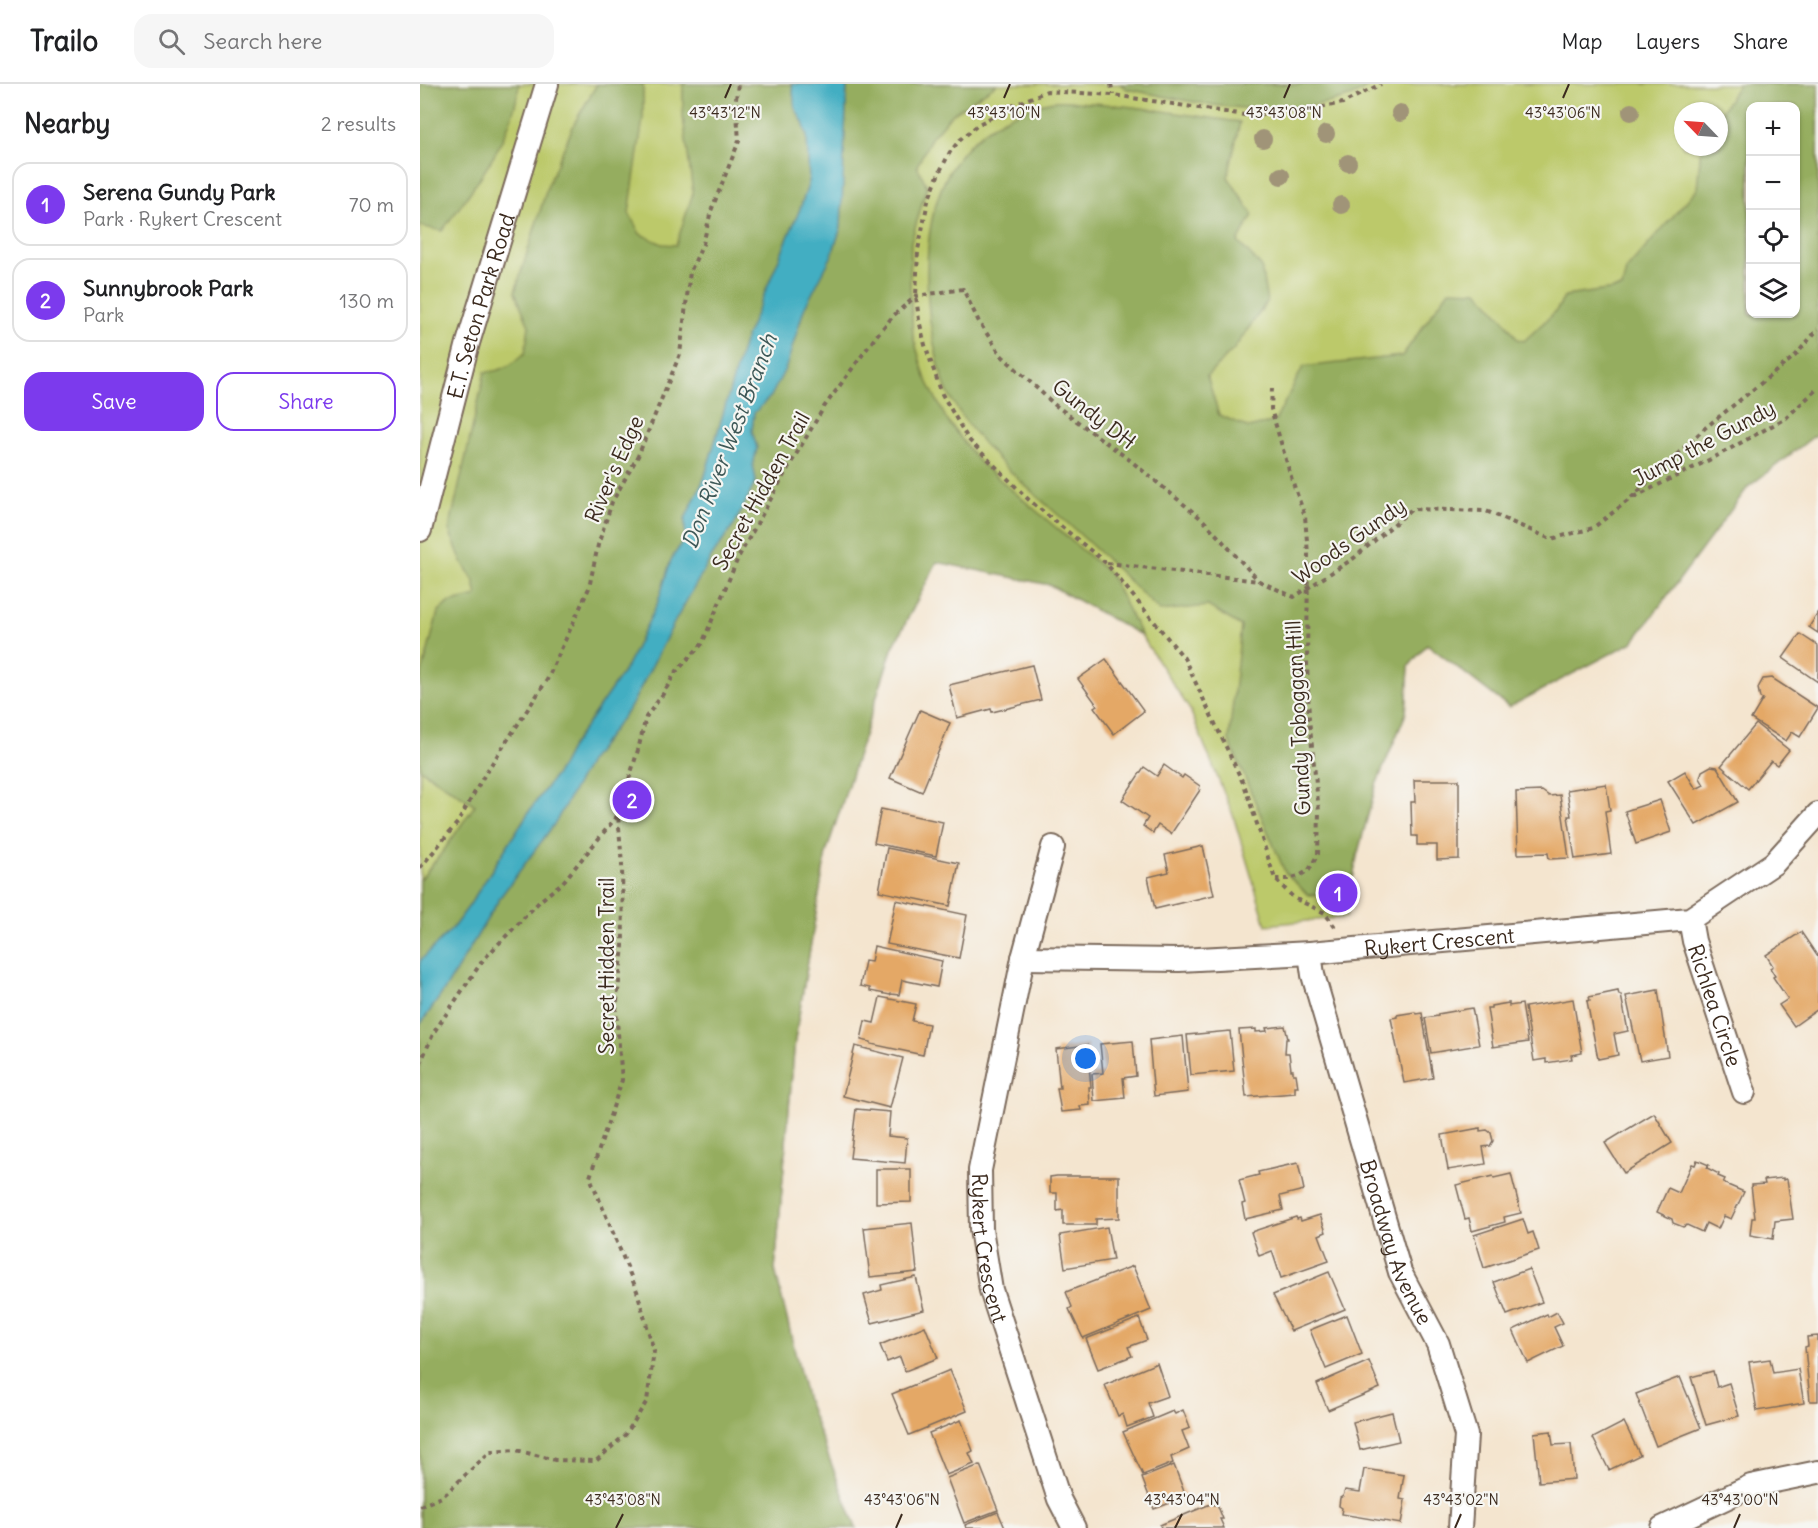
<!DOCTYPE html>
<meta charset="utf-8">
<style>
:root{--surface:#fff;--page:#f6f6f6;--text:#202124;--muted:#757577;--line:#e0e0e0;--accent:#7c3aed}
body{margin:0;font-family:Delius,sans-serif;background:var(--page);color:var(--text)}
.controls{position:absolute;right:18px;top:18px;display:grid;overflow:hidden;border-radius:12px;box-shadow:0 2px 4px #0004}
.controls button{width:54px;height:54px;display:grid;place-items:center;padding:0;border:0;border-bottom:2px solid var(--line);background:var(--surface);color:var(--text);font:30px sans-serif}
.compass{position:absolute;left:1254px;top:18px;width:54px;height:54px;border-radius:50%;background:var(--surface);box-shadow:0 2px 4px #0004;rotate:295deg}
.you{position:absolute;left:666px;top:975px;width:21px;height:21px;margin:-15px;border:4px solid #fff;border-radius:50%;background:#1a73e8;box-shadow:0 0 0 9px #1a73e833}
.badge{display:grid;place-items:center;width:39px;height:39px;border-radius:50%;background:var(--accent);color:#fff;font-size:20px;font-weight:700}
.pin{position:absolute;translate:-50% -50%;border:3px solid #fff;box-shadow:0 2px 6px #0006}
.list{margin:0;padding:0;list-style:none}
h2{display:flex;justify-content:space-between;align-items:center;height:78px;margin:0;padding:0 24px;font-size:26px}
h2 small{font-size:20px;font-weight:400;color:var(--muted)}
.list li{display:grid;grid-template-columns:39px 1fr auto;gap:18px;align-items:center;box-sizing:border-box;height:84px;margin:0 12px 12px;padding:0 12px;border:2px solid var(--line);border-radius:18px}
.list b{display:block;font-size:22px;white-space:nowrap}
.list p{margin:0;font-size:20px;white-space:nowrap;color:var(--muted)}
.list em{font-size:20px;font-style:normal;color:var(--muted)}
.actions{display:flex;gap:12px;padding:18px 24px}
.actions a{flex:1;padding:14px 0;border:2px solid var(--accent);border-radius:18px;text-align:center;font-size:21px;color:var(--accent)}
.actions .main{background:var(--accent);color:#fff}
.icon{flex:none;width:33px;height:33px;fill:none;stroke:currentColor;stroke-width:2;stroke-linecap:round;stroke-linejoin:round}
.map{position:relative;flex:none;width:1398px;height:1444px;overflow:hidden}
header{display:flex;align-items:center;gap:36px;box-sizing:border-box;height:84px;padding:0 30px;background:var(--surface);border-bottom:2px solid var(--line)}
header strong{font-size:28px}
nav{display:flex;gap:33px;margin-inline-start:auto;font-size:21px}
.search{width:420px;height:54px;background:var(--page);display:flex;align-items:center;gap:15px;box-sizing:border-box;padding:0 21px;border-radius:18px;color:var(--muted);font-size:22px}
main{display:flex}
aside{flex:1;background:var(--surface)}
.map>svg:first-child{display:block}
.green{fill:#bcc96b;stroke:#7c7a44;stroke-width:1.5;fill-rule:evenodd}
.forest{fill:#95ad5f;stroke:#686c3e;stroke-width:1.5;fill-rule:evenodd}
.water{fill:#43aec2;stroke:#3f6c70;stroke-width:1.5}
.building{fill:#e4a866}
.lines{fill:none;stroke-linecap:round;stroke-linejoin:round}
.street-casing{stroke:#7c6b5c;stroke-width:26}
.path{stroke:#7c6b5c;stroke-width:4;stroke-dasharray:4.5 4.5;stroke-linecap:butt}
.street{stroke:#fff;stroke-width:22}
.tree{fill:#a09478}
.ticks{fill:none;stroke:#3b2a1e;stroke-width:2}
.labels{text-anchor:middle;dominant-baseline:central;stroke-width:4.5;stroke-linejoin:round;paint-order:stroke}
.street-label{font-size:21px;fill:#3b2a1e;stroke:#f6f6f2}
.water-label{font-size:22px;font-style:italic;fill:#3e5857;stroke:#f6f6f2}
.ticks-label{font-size:15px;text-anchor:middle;fill:#3b2a1e;stroke:#f6f6f2;stroke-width:4.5;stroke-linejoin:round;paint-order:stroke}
</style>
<header>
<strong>Trailo</strong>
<div class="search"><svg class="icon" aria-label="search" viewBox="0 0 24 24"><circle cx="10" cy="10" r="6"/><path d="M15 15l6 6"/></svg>Search here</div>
<nav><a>Map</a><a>Layers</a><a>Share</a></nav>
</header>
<main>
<aside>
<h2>Nearby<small>2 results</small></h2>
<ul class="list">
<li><span class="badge">1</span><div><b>Serena Gundy Park</b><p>Park · Rykert Crescent</p></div><em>70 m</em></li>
<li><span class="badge">2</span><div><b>Sunnybrook Park</b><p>Park</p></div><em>130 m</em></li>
</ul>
<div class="actions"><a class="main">Save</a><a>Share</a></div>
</aside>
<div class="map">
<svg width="1398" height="1444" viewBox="0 0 1398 1444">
<rect width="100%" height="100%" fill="#f6f6f2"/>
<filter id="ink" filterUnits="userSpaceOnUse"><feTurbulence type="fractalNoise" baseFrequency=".0167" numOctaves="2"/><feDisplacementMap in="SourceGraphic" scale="12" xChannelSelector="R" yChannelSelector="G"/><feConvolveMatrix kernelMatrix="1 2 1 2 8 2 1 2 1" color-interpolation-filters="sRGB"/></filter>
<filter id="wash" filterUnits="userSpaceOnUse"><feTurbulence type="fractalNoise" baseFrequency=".008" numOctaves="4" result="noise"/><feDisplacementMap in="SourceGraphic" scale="24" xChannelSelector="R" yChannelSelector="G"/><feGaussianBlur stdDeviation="1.35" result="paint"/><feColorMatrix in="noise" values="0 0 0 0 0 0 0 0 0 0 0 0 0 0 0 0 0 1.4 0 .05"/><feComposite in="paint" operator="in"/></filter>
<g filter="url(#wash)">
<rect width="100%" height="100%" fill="#f4e5cf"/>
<path class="green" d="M0,0H1398V349L1328,403L1213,558L1089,623L1007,560L989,582L986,629L956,701L937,772L926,833L846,841L813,731L770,626L721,551L630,501L517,478L472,565L406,769L375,955L355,1186L387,1317L436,1444H0ZM1330,22H1376V230H1330ZM1263,27H1299V63H1263Z"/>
<g class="forest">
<path d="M0,0H99C93,56 54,103 22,147L0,142Z"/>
<path d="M177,0H223V34L209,129L220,150L242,160L256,161L273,109L263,33V0H372L375,24L383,38L387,51L389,98L380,125L324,258L284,395L265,435V454L251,476L238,518L206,584L150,665L139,686L110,726L49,822L32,845L0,877V796L24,766L55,721L0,685V597L18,528L28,519L57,512L54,497L42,478L29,446L65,288C82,288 93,280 105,269L109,242L95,208L128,101L155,38Z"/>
<path d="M427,0H577L531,31L511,54L497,82L507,102L491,158L490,201L493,252L505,293L527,336L558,377L689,489L721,551L630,501L517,478L472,565L406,769L375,955L355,1186L387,1317L436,1444H0V941L27,902L81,812L135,739L169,678L211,622L255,537L292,472L314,441L336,397L333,381L337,364L332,347L334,328L351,312L366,283L384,225L411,173L421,143Z"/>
<path d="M700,0H953C945,4 937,11 929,13C854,37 781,20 707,5Z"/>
<path d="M1319,0H1398V349L1328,403L1213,558L1089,623L1007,560L989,582L986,629L956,701L937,772L930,811H888L865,788L809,656L821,542L788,522L740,527C711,499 682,470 652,443C608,404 558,364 529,311C520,293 513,257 510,237C501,161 509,74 584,35C600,27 618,19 635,17C647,16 660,19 671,19C721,22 770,32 820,38L808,93L833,131L818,158L841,182L847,218L814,265L787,292L799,331L829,344L855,337L883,283L982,272L1029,206L1058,207L1084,236L1097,255L1104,257L1136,227L1145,212L1202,204L1206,186L1277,105L1281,63H1299V31ZM1330,22H1376V230H1330Z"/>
</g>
<path class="water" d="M372,0H427L421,143L411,173L384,225L366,283L351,312L334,329L332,347L337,364L333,381L336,397L314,441L292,472L255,537L211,622L169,678L135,739L81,812L27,902L0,941V877L32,845L49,822L110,726L139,686L150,665L206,584L238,518L251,476L265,454V435L284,395L324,258L380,125L389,98L387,51L383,38L375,24Z"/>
<g id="blocks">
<g class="building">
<path d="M1398,529V549L1389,543Z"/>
<path d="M1380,550L1398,562V598L1363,574Z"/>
<path d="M686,575L724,627L694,650L674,623L677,621L658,595Z"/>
<path d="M612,581L621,616L572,628L571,625L537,634L529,601Z"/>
<path d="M1352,594L1398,624L1380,653L1372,648L1366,657L1331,635L1343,615L1340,614L1338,604L1343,595Z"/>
<path d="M500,626L530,639L502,708L470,694Z"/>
<path d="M1336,640L1369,666L1357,681L1351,677L1328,705L1301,682Z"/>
<path d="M744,681L762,694L764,691L780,702L779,705L780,706L751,750L738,741L733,749L723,742L728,734L702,716L724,683L737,692Z"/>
<path d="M1291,682L1297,683L1318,718L1276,741L1248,697L1265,687L1276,705L1284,701L1280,694L1282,687Z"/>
<path d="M994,696H1039V775L1017,776V761H997V752H992L991,718H995Z"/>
<path d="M1186,700L1190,726L1185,727L1191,770L1155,775L1148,732H1151L1147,706Z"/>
<path d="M1122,707L1129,712L1140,711L1149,774L1129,775L1128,769L1098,770L1096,708Z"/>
<path d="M1240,716L1251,748L1216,760L1205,727Z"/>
<path d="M461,725L523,738L516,772L454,759Z"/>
<path d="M783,762L794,811L735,825L728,793L749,788L745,771Z"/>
<path d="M467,764L539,779L530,822L459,807Z"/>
<path d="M476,816L547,831L539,874L467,860Z"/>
<path d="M1381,848L1398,873V925L1374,942L1359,921L1368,915L1353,893L1355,892L1350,884L1353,882L1346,871Z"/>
<path d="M454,862L522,877L517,903L482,896L479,911L471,910L470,911L450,907V904L440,902L445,877L451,878Z"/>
<path d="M1238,906L1248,972L1220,977L1206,912Z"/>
<path d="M1198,907L1199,911H1201L1208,947L1194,950L1198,971L1178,975L1167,917L1170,916L1169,913Z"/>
<path d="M460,913L496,920L492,937L509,940L503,971L451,960V958L441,956L445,937L454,939Z"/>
<path d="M1153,915L1162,969L1151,971L1152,975L1126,979V975L1114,977L1105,923Z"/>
<path d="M1089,919V922L1102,920L1108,958L1073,963L1067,924H1071V922Z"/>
<path d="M1052,924L1059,961L1011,969L1005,934L1018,932V930Z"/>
<path d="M995,928L996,930L1002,929L1013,994L984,999L971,934L977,933V931Z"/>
<path d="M865,942L868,955H866L865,969H869L871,986H873V990H876L878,1003H875V1009L826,1013L819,946L836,945V948L847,947L846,944Z"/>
<path d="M810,947L814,987L771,991L767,951Z"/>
<path d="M763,952L768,1008L734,1012L729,956Z"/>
<path d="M713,957L716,992L703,994L705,1014L674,1017L672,990L683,989L680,960Z"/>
<path d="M667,961L671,1003H669L670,1021L660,1022L661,1026L641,1028L637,1004H640L636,965Z"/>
<path d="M435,962L483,974L470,1024L423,1012Z"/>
<path d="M436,1025L470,1028L468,1052L487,1054L485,1079L430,1074Z"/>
<path d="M1234,1029L1252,1059L1204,1089L1185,1059Z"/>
<path d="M1060,1044V1047L1067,1046L1071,1049L1073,1057L1070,1062L1063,1063L1066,1080L1028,1086L1022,1051Z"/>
<path d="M1277,1076L1289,1081L1287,1084L1299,1090L1298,1092L1305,1095L1303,1099L1324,1108L1311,1135L1304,1132L1298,1145L1286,1139L1282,1148L1267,1141L1263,1143L1253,1139L1252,1135L1237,1128L1248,1104L1259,1109L1272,1080L1275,1081Z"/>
<path d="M878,1079L884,1106L860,1112L863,1126L825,1135L822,1120L825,1119L819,1096L839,1091L838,1088Z"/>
<path d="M456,1085H491V1118L456,1119Z"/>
<path d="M1091,1090L1101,1129L1084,1133L1085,1138L1052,1147L1049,1134L1045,1135L1036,1101L1073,1092L1074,1094Z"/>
<path d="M637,1092H699V1134L676,1135V1141H643V1126L637,1127V1109H630V1093Z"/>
<path d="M1363,1094V1096L1367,1095L1373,1135L1355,1137L1353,1155L1330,1151L1332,1134H1335L1331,1101L1345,1100L1344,1096Z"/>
<path d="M900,1131L906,1148L899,1151L909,1177L861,1194L852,1167L839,1172L831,1148L876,1133L877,1135L880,1134L881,1137Z"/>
<path d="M1103,1135L1108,1150L1113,1148L1119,1166L1064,1184L1054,1151Z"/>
<path d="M492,1139L497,1188L450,1193L444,1144Z"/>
<path d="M687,1143L693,1176L645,1184L640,1151Z"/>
<path d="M713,1182L731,1226L663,1254L649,1225L652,1223L646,1208Z"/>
<path d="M1109,1185L1122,1218L1087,1231L1074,1198Z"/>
<path d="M909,1188L925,1225L871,1247L853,1211Z"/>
<path d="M496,1193L504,1226L452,1239L444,1211L462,1206L461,1201Z"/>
<path d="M1137,1228L1143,1239L1134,1243L1143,1262L1108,1279L1093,1246L1127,1230L1128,1233Z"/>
<path d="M927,1231L942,1270L906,1285L890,1246Z"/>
<path d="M719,1234L727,1256L708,1263L712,1272L678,1285L666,1255Z"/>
<path d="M505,1242L518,1274L485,1287L480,1273L467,1278L460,1261Z"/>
<path d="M1398,1252V1317H1390L1385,1263L1388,1262L1387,1253Z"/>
<path d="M1350,1275L1353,1289L1378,1285L1384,1319L1337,1327L1329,1278Z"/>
<path d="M949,1277L960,1304L908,1326L897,1300Z"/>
<path d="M737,1279L748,1312L728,1319L733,1333L707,1343L703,1330L698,1332L685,1301Z"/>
<path d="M530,1286L547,1327L489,1351L472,1310Z"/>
<path d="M1293,1287L1297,1303L1309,1299L1319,1332L1286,1341L1271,1293Z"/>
<path d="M1260,1293L1281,1344L1236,1362L1216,1310Z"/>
<path d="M763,1326L770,1344L762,1347L769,1365L751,1373L753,1379L723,1391L703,1348L753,1327L755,1330Z"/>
<path d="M972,1328L979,1357L940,1366L933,1338Z"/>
<path d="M541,1336L553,1367L549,1369L554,1380L526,1391L509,1349Z"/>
<path d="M1204,1338L1220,1371L1189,1386L1173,1354Z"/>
<path d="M1131,1347L1133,1361L1151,1360L1154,1395L1119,1398L1114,1349Z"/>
<path d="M560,1381L578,1426L544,1439L527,1394Z"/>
<path d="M754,1381L766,1413L734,1425L722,1394Z"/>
<path d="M944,1385L984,1391L980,1415L985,1416L981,1440L921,1430L922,1424L919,1422L920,1414L923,1412L925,1406L940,1408Z"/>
<path d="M793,1419L794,1421L797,1420L803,1435H800L804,1444H741L740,1441Z"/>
<path d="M578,1428L585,1444H546L545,1441Z"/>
</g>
</g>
</g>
<g filter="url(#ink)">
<use href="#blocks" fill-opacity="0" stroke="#7c6b5c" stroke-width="1.5"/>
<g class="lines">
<defs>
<g id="street">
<path id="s1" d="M0,446L48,259L127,0"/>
<path id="s2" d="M633,763L603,874L560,1086L561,1145L571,1206L639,1415L654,1444"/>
<path id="s3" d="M1270,835L1274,857L1324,1008"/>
<path id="s4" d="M890,869L893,891L980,1188L1018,1260L1046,1351L1040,1444"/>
<path id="s5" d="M603,874L759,876L890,869L1270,835L1354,779L1398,730"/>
<path d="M1242,1444L1331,1402L1398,1388"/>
</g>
</defs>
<use href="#street" class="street-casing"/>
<g class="path">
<path d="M691,0L693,11"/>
<path d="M852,304L851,325L872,396L885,432L888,470L887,579L889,635L899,727L898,770L889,786L879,792L868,795H856"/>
<path d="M1214,413L1293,374L1366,334L1398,304"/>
<path d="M687,479L839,497L874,513L934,474L992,425L1066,427L1131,455L1173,444L1210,415L1285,344L1375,272L1398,245"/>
<path d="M0,784L38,738L65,690L127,596L169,504L178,461L192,418L218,372L260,270L270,188L283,160L291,127L319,57L316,15L318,0"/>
<path d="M915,843L905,829L874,814L855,795L825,703L764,574L686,479L609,416L548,355L522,310L505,261L499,236L496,212L498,166L508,117L519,89L530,68L539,57L559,40L594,21L627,7L693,11L825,31L878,28L923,19L961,0"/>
<path d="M0,980L14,948L63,876L120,817L143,798L198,731"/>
<path d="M0,1422L22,1413L70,1368L96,1366L135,1376L176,1377L206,1350L227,1317L234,1267L217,1207L170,1093L202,996L196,926L203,862L202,780L198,731L218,666L226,633L243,610L255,589L282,560L318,474L364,391L404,323L457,251L474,231L496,212L543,205L559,238L581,271L635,321L711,377L783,436L839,497"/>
</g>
<use href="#street" class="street"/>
</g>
<g class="tree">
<circle cx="1211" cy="28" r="9"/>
<circle cx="980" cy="29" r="9"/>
<circle cx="906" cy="50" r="9"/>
<circle cx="843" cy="55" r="9"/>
<circle cx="928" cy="79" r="9"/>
<circle cx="861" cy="92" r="9"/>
<circle cx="921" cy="121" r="9"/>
</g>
</g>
<path class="ticks" d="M305,14L311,0M584,14L590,0M864,14L870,0M1143,14L1149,0M196,1444L203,1430M476,1444L482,1430M755,1444L762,1430M1035,1444L1041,1430M1314,1444L1320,1430"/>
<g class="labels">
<g class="street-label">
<text stroke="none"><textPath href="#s1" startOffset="232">E.T. Seton Park Road</textPath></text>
<text transform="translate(674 330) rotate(38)">Gundy DH</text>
<text transform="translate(1284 359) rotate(-28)">Jump the Gundy</text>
<text transform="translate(194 385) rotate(-66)">River's Edge</text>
<text transform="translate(341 407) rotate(-61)">Secret Hidden Trail</text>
<text transform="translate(929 457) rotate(-35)">Woods Gundy</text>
<text transform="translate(878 634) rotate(-93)">Gundy Toboggan Hill</text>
<text stroke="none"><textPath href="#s5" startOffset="417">Rykert Crescent</textPath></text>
<text transform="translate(186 882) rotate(-90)">Secret Hidden Trail</text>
<text stroke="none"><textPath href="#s3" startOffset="90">Richlea Circle</textPath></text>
<text stroke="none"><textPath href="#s4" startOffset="302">Broadway Avenue</textPath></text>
<text stroke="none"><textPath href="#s2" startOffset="410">Rykert Crescent</textPath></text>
</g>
<g class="water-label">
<text transform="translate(309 357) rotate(-69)">Don River West Branch</text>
</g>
</g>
<g class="ticks-label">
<text x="305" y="34">43°43'12"N</text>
<text x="584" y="34">43°43'10"N</text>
<text x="864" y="34">43°43'08"N</text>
<text x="1143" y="34">43°43'06"N</text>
<text x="203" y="1421">43°43'08"N</text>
<text x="482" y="1421">43°43'06"N</text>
<text x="762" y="1421">43°43'04"N</text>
<text x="1041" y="1421">43°43'02"N</text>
<text x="1320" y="1421">43°43'00"N</text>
</g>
</svg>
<div class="controls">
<button>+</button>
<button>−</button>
<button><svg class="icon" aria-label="locate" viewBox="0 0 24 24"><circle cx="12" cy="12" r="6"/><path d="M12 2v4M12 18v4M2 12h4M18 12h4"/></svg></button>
<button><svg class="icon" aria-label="layers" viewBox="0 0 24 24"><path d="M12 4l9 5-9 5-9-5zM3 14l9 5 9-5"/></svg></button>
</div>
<svg class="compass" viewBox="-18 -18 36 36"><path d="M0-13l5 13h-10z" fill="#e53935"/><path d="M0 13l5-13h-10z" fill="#757577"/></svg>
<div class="you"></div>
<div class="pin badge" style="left:918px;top:809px">1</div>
<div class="pin badge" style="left:212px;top:716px">2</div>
</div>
</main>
